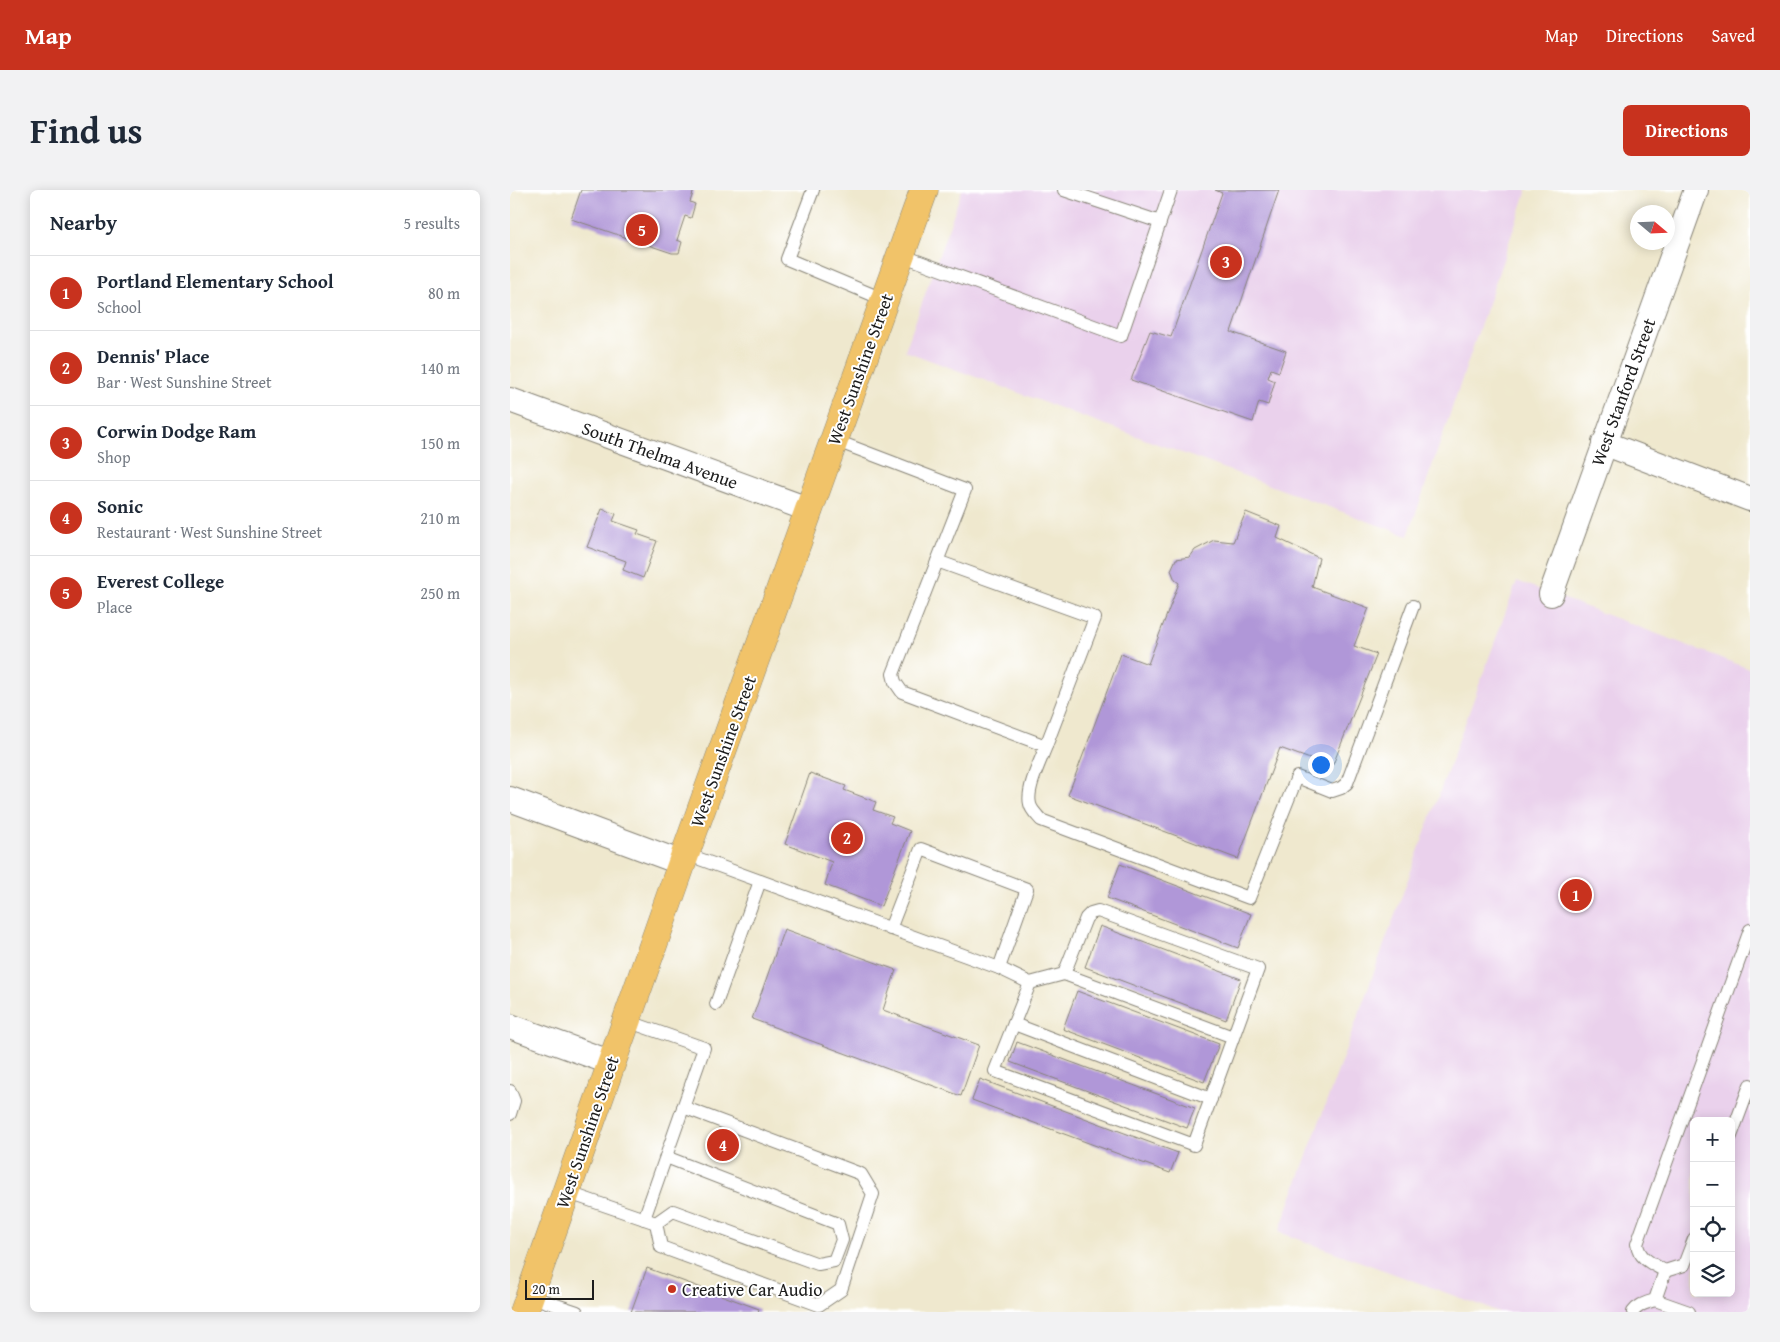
<!DOCTYPE html>
<meta charset="utf-8">
<style>
:root{--surface:#fff;--page:#f2f2f3;--text:#1f2937;--muted:#747a83;--line:#e0e1e3;--accent:#c8321e}
body{margin:0;font-family:"Gentium Book Plus",serif;background:var(--page);color:var(--text)}
.controls{position:absolute;right:15px;bottom:15px;display:grid;overflow:hidden;border-radius:8px;box-shadow:0 2px 12px #0003}
.controls button{width:45px;height:45px;display:grid;place-items:center;padding:0;border:0;border-bottom:1px solid var(--line);background:var(--surface);color:var(--text);font:25px sans-serif}
.compass{position:absolute;left:1120px;top:15px;width:45px;height:45px;border-radius:50%;background:var(--surface);box-shadow:0 2px 12px #0003;rotate:109deg}
.scale{position:absolute;left:15px;bottom:12px;width:69px;box-sizing:border-box;padding-left:5px;border:2px solid #1c1c1c;border-top:0;font-size:14px;line-height:18px;white-space:nowrap;color:#1c1c1c;-webkit-text-stroke:4px #fff;paint-order:stroke}
.you{position:absolute;left:810px;top:574px;width:18px;height:18px;margin:-12px;border:4px solid #fff;border-radius:50%;background:#1a73e8;box-shadow:0 0 0 8px #1a73e833}
.badge{display:grid;place-items:center;width:32px;height:32px;border-radius:50%;background:var(--accent);color:#fff;font-size:16px;font-weight:700}
.pin{position:absolute;translate:-50% -50%;border:2px solid #fff;box-shadow:0 1px 5px #0006}
.list{margin:0;padding:0;list-style:none}
h2{display:flex;justify-content:space-between;align-items:center;height:65px;margin:0;padding:0 20px;font-size:21px}
h2 small{font-size:16px;font-weight:400;color:var(--muted)}
.list li{display:grid;grid-template-columns:32px 1fr auto;gap:15px;align-items:center;box-sizing:border-box;height:75px;padding:0 20px;border-top:1px solid var(--line)}
.list b{display:block;font-size:19px;white-space:nowrap}
.list p{margin:0;font-size:16px;white-space:nowrap;color:var(--muted)}
.list em{font-size:16px;font-style:normal;color:var(--muted)}
.icon{flex:none;width:28px;height:28px;fill:none;stroke:currentColor;stroke-width:2;stroke-linecap:round;stroke-linejoin:round}
.map{position:relative;flex:none;width:1240px;height:1122px;overflow:hidden;border-radius:8px}
header{display:flex;align-items:center;gap:30px;box-sizing:border-box;height:70px;padding:0 25px;background:var(--accent);color:#fff}
header strong{font-size:24px}
nav{display:flex;gap:28px;margin-inline-start:auto;font-size:18px}
.intro{display:flex;align-items:center;justify-content:space-between;box-sizing:border-box;height:120px;padding:0 30px}
h1{margin:0;font-size:35px}
.button{padding:12px 22px;border-radius:8px;background:var(--accent);color:#fff;font-size:18px;font-weight:700}
main{display:flex;gap:30px;padding:0 30px}
aside{flex:1;background:var(--surface);border-radius:8px;box-shadow:0 2px 12px #0003}
.map>svg:first-child{display:block}
.built{fill:#ead1ec;fill-rule:evenodd}
.building{fill:#b097d8}
.lines{fill:none;stroke-linecap:round;stroke-linejoin:round}
.service-casing{stroke:#868275;stroke-width:14}
.minor-casing{stroke:#868275;stroke-width:26}
.primary-casing{stroke:#868275;stroke-width:29}
.service{stroke:#fff;stroke-width:12}
.minor{stroke:#fff;stroke-width:24}
.primary{stroke:#f1c369;stroke-width:28}
.poi-dot{fill:#c8321e;stroke:#fff;stroke-width:2}
.labels{text-anchor:middle;dominant-baseline:central;stroke-width:4;stroke-linejoin:round;paint-order:stroke}
.street-label{font-size:18px;fill:#1c1c1c;stroke:#fff}
.poi-label{font-size:18px;fill:#1c1c1c;stroke:#fff;text-anchor:start}
</style>
<header>
<strong>Map</strong>
<nav><a>Map</a><a>Directions</a><a>Saved</a></nav>
</header>
<div class="intro"><h1>Find us</h1><a class="button">Directions</a></div>
<main>
<aside>
<h2>Nearby<small>5 results</small></h2>
<ul class="list">
<li><span class="badge">1</span><div><b>Portland Elementary School</b><p>School</p></div><em>80 m</em></li>
<li><span class="badge">2</span><div><b>Dennis' Place</b><p>Bar · West Sunshine Street</p></div><em>140 m</em></li>
<li><span class="badge">3</span><div><b>Corwin Dodge Ram</b><p>Shop</p></div><em>150 m</em></li>
<li><span class="badge">4</span><div><b>Sonic</b><p>Restaurant · West Sunshine Street</p></div><em>210 m</em></li>
<li><span class="badge">5</span><div><b>Everest College</b><p>Place</p></div><em>250 m</em></li>
</ul>
</aside>
<div class="map">
<svg width="1240" height="1122" viewBox="0 0 1240 1122">
<rect width="100%" height="100%" fill="#fff"/>
<filter id="ink" filterUnits="userSpaceOnUse"><feTurbulence type="fractalNoise" baseFrequency=".02" numOctaves="2"/><feDisplacementMap in="SourceGraphic" scale="10" xChannelSelector="R" yChannelSelector="G"/><feConvolveMatrix kernelMatrix="1 2 1 2 8 2 1 2 1" color-interpolation-filters="sRGB"/></filter>
<filter id="wash" filterUnits="userSpaceOnUse"><feTurbulence type="fractalNoise" baseFrequency=".0096" numOctaves="4" result="noise"/><feDisplacementMap in="SourceGraphic" scale="20" xChannelSelector="R" yChannelSelector="G"/><feGaussianBlur stdDeviation="1.12" result="paint"/><feColorMatrix in="noise" values="0 0 0 0 0 0 0 0 0 0 0 0 0 0 0 0 0 1.4 0 .05"/><feComposite in="paint" operator="in"/></filter>
<g filter="url(#wash)">
<rect width="100%" height="100%" fill="#efe8ce"/>
<g class="built">
<path d="M452,0H1017L898,346L395,161Z"/>
<path d="M1007,391L1240,479V1122H989L769,1042ZM1184,931H1221V1103H1184Z"/>
</g>
<g id="blocks">
<g class="building">
<path d="M71,0H184L180,12L185,14L181,28L175,26L167,50L172,52L169,63H162L61,29Z"/>
<path d="M705,0H769L721,142L776,161L769,182L761,179L758,188L765,191L758,215L749,212L743,232L621,190L640,141L661,147L712,3Z"/>
<path d="M92,319L106,324L103,331L129,340L127,344L147,351L133,388L113,380L116,371L77,357Z"/>
<path d="M736,322L771,336L767,348L809,368L802,397L859,418L844,456L867,464L822,577L770,558L728,669L558,605L611,464L638,474L669,393L665,390L661,380L666,369L680,367L685,360L704,350L723,352Z"/>
<path d="M300,583L336,596L334,600L366,612L363,620L383,627L380,633L400,641L371,716L315,695L322,672L275,654Z"/>
<path d="M610,674L741,724L728,758L597,708Z"/>
<path d="M590,736L731,789L716,830L575,777Z"/>
<path d="M274,739L386,780L373,820L469,855L451,906L242,829Z"/>
<path d="M567,801L709,854L694,892L553,839Z"/>
<path d="M507,852L685,918L677,938L500,872Z"/>
<path d="M470,889L668,963L660,983L462,910Z"/>
<path d="M137,1078L249,1119L248,1122H121Z"/>
</g>
</g>
</g>
<g filter="url(#ink)">
<use href="#blocks" fill-opacity="0" stroke="#868275" stroke-width="1"/>
<g class="lines">
<defs>
<g id="service">
<path d="M303,0L277,69L375,110"/>
<path d="M554,0L650,32"/>
<path d="M391,65L611,146L661,0"/>
<path d="M324,250L455,300L383,484L385,492L392,502L536,556L585,428L427,371"/>
<path d="M536,556C531,570 516,599 520,614C521,620 527,625 531,630L739,708L787,587L822,601L831,598L837,593L903,416"/>
<path d="M176,664L489,778L520,793L485,881L684,955L748,779L588,721L581,723L576,728L554,784L520,793"/>
<path d="M380,739L411,659L517,699L489,778"/>
<path d="M554,784L723,847"/>
<path d="M206,814L250,691"/>
<path d="M117,831L194,858L134,1029"/>
<path d="M504,834L701,909"/>
<path d="M0,901L4,911L0,924"/>
<path d="M1221,946L1240,895"/>
<path d="M56,1002L146,1033L151,1057L309,1115L331,1100L363,1004L351,984L173,917"/>
<path d="M146,1033L163,1021L308,1074L324,1071L332,1050L328,1034L156,967"/>
<path d="M1184,1049L1174,1075L1155,1081C1143,1074 1129,1069 1127,1054L1240,740"/>
<path d="M19,1106L67,1122"/>
<path d="M1145,1110L1179,1122"/>
<path d="M1123,1122C1129,1114 1136,1113 1145,1110L1155,1081"/>
</g>
<g id="minor">
<path d="M0,210L300,320"/>
<path d="M1094,253L1240,309"/>
<path d="M1041,404L1186,0"/>
<path d="M0,609L172,673"/>
<path d="M0,836L102,873"/>
</g>
<path id="primary" d="M14,1122L172,673L414,0"/>
</defs>
<use href="#service" class="service-casing"/>
<use href="#minor" class="minor-casing"/>
<use href="#primary" class="primary-casing"/>
<use href="#service" class="service"/>
<use href="#minor" class="minor"/>
<use href="#primary" class="primary"/>
</g>
</g>
<circle class="poi-dot" cx="162" cy="1099" r="5"/>
<g class="labels">
<g class="street-label">
<text transform="translate(350 179) rotate(-70)">West Sunshine Street</text>
<text transform="translate(1113 202) rotate(-70)">West Stanford Street</text>
<text transform="translate(150 265) rotate(20)">South Thelma Avenue</text>
<text transform="translate(213 561) rotate(-70)">West Sunshine Street</text>
<text transform="translate(77 942) rotate(-71)">West Sunshine Street</text>
</g>
<g class="poi-label">
<text x="172" y="1099">Creative Car Audio</text>
</g>
</g>
</svg>
<div class="controls">
<button>+</button>
<button>−</button>
<button><svg class="icon" aria-label="locate" viewBox="0 0 24 24"><circle cx="12" cy="12" r="6"/><path d="M12 2v4M12 18v4M2 12h4M18 12h4"/></svg></button>
<button><svg class="icon" aria-label="layers" viewBox="0 0 24 24"><path d="M12 4l9 5-9 5-9-5zM3 14l9 5 9-5"/></svg></button>
</div>
<svg class="compass" viewBox="-18 -18 36 36"><path d="M0-13l5 13h-10z" fill="#e53935"/><path d="M0 13l5-13h-10z" fill="#747a83"/></svg>
<div class="scale">20 m</div>
<div class="you"></div>
<div class="pin badge" style="left:1066px;top:705px">1</div>
<div class="pin badge" style="left:337px;top:648px">2</div>
<div class="pin badge" style="left:716px;top:72px">3</div>
<div class="pin badge" style="left:213px;top:955px">4</div>
<div class="pin badge" style="left:132px;top:40px">5</div>
</div>
</main>
